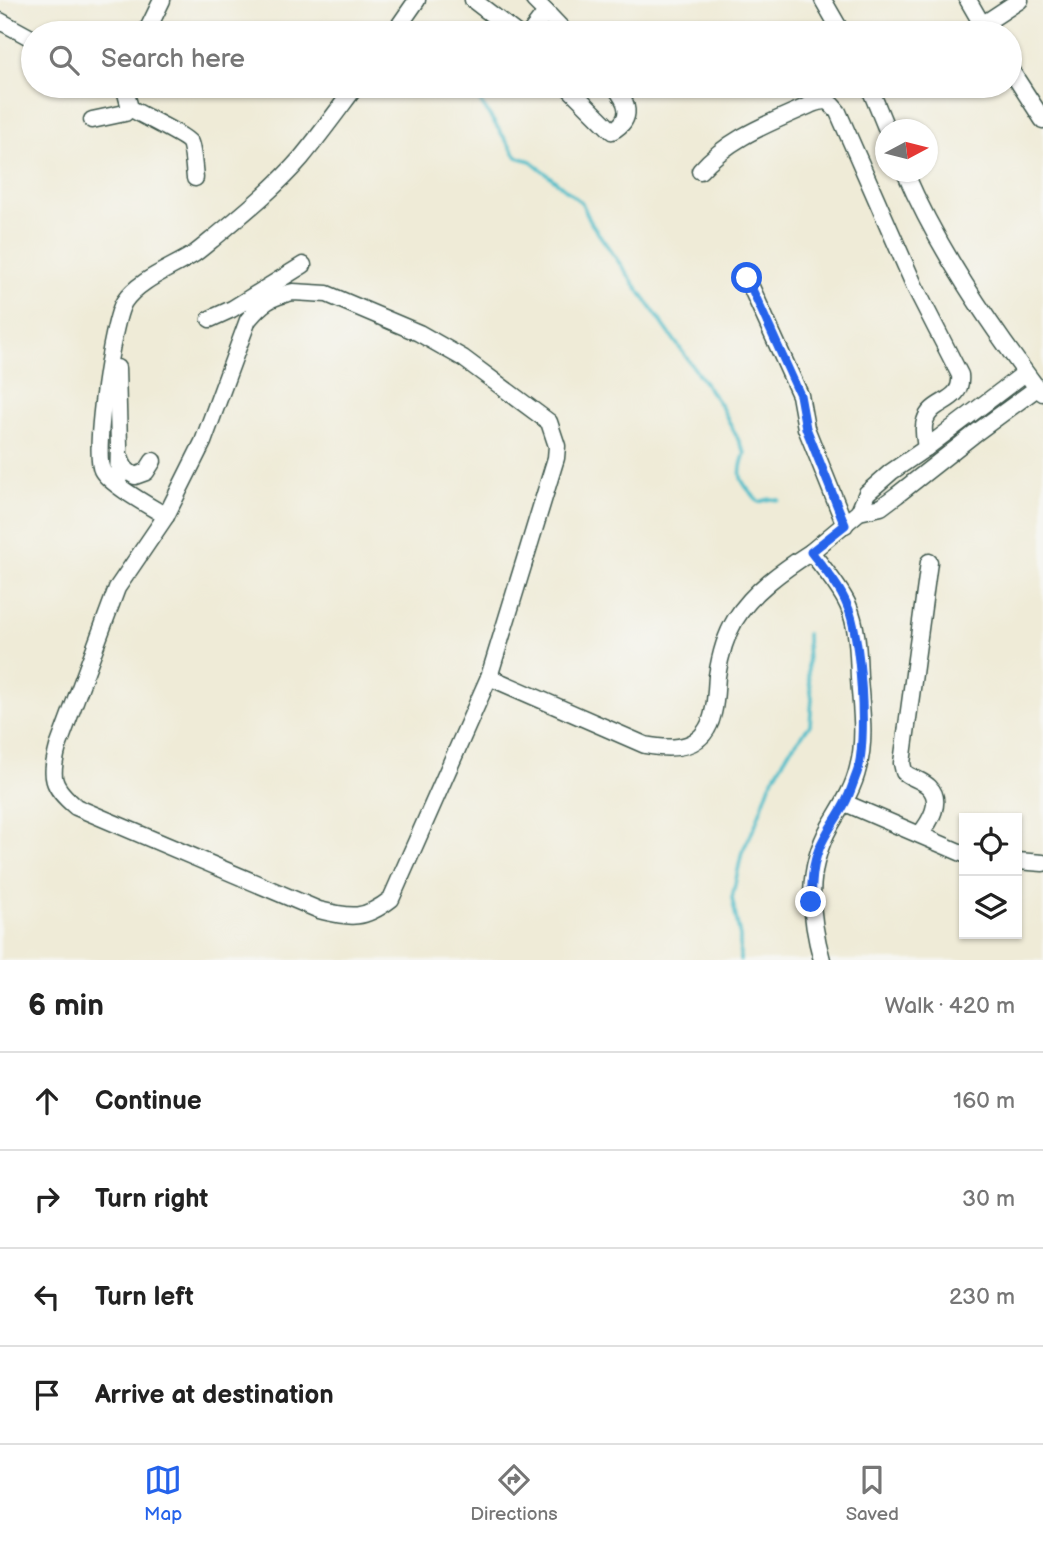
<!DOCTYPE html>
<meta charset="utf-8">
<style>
:root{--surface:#fff;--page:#f6f6f6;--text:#222;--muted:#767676;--line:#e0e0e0;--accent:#2563eb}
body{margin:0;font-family:"Balsamiq Sans",sans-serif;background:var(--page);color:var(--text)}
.controls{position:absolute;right:21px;bottom:21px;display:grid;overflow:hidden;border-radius:0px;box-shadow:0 2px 5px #0004}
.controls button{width:63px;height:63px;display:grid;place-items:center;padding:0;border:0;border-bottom:2px solid var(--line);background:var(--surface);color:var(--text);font:35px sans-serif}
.compass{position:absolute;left:875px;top:119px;width:63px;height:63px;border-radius:50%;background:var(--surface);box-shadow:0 2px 5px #0004;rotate:83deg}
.stop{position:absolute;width:21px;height:21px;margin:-16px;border:5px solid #2563eb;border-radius:50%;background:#fff}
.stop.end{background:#2563eb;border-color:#fff;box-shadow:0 2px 7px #0008}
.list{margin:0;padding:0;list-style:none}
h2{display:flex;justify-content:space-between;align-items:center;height:91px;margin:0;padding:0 28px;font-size:30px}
h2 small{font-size:23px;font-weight:400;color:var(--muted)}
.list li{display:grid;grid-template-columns:46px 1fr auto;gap:21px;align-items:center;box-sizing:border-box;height:98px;padding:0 28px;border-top:2px solid var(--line)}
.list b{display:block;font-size:26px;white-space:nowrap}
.list em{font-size:23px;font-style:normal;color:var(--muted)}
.icon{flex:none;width:38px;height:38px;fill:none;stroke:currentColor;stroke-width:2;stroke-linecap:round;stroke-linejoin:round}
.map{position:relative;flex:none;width:1043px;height:960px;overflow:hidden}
.search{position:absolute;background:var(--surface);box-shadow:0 2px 5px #0004;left:21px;right:21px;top:21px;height:77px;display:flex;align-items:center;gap:18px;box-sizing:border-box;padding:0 24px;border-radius:38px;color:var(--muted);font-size:26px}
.sheet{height:483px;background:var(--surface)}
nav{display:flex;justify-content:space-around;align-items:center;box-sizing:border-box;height:98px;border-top:2px solid var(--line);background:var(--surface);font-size:19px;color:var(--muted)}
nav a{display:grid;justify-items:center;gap:4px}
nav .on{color:var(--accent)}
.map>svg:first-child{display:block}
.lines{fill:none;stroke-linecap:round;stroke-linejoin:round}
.stream{stroke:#50bdc9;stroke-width:3.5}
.minor-casing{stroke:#3e574c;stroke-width:19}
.minor{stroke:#fff;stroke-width:16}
.route{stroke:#2563eb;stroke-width:9}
</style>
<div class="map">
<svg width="1043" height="960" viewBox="0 0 1043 960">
<rect width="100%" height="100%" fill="#f6f6f2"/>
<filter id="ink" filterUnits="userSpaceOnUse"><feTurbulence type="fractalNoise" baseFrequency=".0143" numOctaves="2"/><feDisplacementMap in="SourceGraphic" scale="14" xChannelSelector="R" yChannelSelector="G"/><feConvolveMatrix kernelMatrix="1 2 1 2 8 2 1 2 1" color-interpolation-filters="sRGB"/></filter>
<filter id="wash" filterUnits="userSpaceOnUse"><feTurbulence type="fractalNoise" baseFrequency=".00686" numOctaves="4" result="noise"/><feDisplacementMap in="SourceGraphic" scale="28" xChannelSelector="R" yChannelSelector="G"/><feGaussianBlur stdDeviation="1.57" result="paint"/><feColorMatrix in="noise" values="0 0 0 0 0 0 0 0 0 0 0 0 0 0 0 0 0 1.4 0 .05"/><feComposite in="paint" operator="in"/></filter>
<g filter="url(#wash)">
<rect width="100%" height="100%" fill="#efebd7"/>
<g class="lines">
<g class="stream">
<path d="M470,86L517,157L531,161L582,203L591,223L721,406L745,453C735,479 742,483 759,502L770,499L779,500"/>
<path d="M740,960V937L732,898L742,852L755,826L770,784L789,751L810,725L812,698L808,675L807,634"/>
</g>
</g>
</g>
<g filter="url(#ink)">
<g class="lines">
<defs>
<g id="minor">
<path d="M473,0L516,33"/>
<path d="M823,0L842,33"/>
<path d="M968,0L987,33"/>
<path d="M546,12L566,33"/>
<path d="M0,21L33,39"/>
<path d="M982,25L1020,0"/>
<path d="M146,33L162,0"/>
<path d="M394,33L417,0"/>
<path d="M530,33L546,12L534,0"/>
<path d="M1010,69L1043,120"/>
<path d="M124,86L130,108C141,115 186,136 190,143C193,150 194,169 195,178"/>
<path d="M567,86L612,131C634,119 628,102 614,86"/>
<path d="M869,86L887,130"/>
<path d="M92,120L125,113L130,108"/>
<path d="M700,171C731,136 771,123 812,104C827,99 828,100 838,112L915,287L960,375C963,404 932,398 925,421C922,429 925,440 926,448"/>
<path d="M905,172C938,249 987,321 1037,388L1043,393"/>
<path d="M747,278L800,395L806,428L845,525"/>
<path d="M293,292L327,294L419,333L463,358L549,422L557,446L556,458L489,677L391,899C364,920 352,918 319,910L76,807C51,786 50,777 58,747L117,588L166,516L203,442L248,320C262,303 270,297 293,292Z"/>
<path d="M210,319L232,309L303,265"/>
<path d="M117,368L119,446L118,485"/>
<path d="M120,457C123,467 126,471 135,476L146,472L153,461"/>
<path d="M859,512L867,493L891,472L926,448L1025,373"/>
<path d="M166,516C151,507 109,484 102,470C93,452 112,321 124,302C138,280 172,268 194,254C201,249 208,243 214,238C244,213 276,187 301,158C320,135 338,110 356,86"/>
<path d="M489,677L645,745C676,751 705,749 713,713C716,701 716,688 717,676C720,656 725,637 735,620C753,591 783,570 811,552"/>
<path d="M845,803L964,854"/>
<path d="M920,834C930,822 943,801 929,787C922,780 911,778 904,772L902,763L929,562"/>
<path d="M1017,861L1043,863"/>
<path d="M822,960C809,914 806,869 830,826C841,807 853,790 858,768C866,739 861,708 859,678C858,654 858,627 848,605C839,586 824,569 811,552L859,512L881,507L897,495L977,432L1037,388"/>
</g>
</defs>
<use href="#minor" class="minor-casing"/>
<use href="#minor" class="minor"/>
</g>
</g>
<g class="lines" filter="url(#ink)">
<path class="route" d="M747,278L800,395L806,428L845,525L811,552C824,569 839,585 847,605C861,634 868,743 857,773C853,783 850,794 845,803C837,819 825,833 819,849C812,866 812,884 811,902"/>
</g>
</svg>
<div class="controls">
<button><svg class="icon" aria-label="locate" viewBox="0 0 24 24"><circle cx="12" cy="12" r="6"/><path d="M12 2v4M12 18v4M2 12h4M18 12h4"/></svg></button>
<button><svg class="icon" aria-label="layers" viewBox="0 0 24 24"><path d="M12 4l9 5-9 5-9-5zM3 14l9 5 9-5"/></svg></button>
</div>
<svg class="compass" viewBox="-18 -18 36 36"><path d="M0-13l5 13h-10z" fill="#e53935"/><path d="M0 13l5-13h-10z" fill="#767676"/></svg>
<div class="stop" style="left:747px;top:278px"></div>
<div class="stop end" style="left:811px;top:902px"></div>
<div class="search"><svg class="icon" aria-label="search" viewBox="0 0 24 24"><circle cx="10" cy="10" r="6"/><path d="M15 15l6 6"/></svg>Search here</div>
</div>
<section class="sheet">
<h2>6 min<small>Walk · 420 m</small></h2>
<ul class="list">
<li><svg class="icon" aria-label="ahead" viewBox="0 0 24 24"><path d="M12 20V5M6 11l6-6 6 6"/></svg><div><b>Continue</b></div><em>160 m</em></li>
<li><svg class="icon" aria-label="right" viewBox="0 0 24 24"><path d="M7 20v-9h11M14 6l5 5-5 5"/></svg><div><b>Turn right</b></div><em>30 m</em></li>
<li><svg class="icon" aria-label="left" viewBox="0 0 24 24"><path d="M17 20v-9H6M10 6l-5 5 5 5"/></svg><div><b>Turn left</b></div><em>230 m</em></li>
<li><svg class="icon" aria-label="arrive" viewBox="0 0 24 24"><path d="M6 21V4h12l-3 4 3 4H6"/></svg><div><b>Arrive at destination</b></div></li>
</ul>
</section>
<nav>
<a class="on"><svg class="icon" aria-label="map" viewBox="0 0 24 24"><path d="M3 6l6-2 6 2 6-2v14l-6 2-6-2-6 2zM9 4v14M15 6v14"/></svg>Map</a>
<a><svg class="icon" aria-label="directions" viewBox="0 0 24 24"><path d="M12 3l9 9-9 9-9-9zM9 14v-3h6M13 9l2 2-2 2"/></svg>Directions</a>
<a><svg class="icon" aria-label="saved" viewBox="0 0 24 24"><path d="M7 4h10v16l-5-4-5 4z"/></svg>Saved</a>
</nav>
